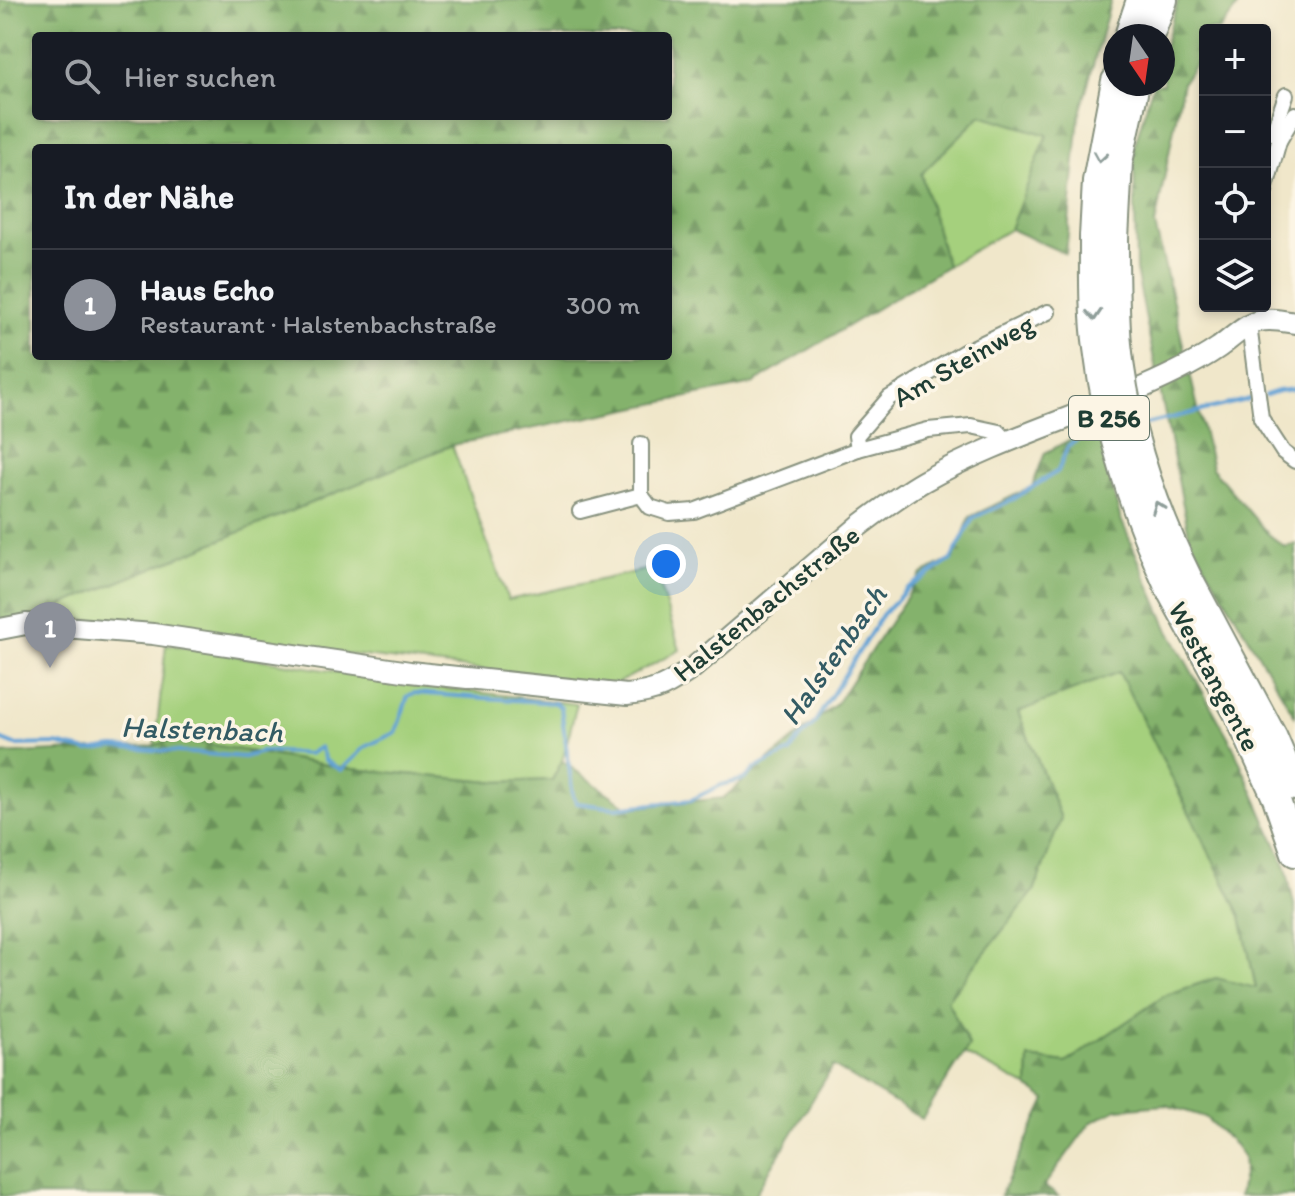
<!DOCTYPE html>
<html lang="de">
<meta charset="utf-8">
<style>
:root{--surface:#171b24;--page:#242831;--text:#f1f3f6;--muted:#9ea1a6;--line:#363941;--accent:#8c9099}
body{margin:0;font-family:Itim,sans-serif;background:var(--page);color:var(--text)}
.controls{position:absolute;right:24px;top:24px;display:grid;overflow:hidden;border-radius:8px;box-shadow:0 4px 12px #0003}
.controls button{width:72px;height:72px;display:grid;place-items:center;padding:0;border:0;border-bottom:2px solid var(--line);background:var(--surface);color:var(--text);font:40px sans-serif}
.compass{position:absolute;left:1103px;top:24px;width:72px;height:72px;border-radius:50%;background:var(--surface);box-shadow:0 4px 12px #0003;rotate:167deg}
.you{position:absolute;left:666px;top:564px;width:28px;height:28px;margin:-20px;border:6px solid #fff;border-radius:50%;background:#1a73e8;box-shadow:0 0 0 12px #1a73e833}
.badge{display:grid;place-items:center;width:52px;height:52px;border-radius:50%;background:var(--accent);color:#fff;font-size:26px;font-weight:700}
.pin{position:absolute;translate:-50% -66px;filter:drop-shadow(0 2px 4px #0008)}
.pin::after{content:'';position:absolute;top:42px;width:28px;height:24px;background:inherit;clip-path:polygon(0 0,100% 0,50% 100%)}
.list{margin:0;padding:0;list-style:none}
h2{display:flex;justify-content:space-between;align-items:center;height:104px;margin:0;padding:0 32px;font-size:34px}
h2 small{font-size:26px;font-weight:400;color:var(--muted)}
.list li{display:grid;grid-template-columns:52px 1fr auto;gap:24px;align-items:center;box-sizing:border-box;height:112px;padding:0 32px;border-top:2px solid var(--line)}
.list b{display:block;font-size:30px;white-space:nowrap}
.list p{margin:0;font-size:26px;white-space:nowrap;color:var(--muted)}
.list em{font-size:26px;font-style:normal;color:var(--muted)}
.icon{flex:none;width:44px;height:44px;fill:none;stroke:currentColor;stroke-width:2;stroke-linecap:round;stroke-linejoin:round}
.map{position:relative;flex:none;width:1295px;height:1196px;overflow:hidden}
.search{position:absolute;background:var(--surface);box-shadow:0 4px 12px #0003;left:32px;top:32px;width:640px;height:88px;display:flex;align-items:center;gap:20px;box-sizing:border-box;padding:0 28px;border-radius:8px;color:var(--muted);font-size:30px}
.panel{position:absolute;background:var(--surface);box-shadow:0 4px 12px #0003;left:32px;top:144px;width:640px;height:216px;border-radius:8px}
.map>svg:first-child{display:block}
.green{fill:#a5d07d;stroke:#628658;stroke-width:2}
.forest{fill:url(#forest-firs);stroke:#527850;stroke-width:2;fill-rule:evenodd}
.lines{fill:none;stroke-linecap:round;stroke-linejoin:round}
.stream{stroke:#62a2d5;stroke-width:4}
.street-casing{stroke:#88927f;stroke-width:18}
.secondary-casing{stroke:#88927f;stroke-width:24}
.highway-casing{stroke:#88927f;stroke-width:30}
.street{stroke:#fff;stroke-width:14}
.secondary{stroke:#fff;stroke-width:20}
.highway{stroke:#fff;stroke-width:26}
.highway-bridge-casing{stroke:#88927f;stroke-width:30;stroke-linecap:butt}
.highway-bridge{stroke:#fff;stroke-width:26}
.oneway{stroke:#8f9e9a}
.labels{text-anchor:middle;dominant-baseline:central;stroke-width:7;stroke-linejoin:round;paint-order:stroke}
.shield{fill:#fcf5e5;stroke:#617469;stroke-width:2}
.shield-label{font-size:26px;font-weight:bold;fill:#1f3d34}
.street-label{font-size:28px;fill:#1f3d34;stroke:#fcf5e5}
.water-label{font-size:30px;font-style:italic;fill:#335b64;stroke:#fcf5e5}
</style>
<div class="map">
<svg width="1295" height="1196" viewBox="0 0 1295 1196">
<defs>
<pattern id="forest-firs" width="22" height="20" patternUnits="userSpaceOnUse" patternTransform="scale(2)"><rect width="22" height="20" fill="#84b26c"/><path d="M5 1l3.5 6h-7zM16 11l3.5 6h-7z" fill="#6b925a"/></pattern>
</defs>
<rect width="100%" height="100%" fill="#fcf5e5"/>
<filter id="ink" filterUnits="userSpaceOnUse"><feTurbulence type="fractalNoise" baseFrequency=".0125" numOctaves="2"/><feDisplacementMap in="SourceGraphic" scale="16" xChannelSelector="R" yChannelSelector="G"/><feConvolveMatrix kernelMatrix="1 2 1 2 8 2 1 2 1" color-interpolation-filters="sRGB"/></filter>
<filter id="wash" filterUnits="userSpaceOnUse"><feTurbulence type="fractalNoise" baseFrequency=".006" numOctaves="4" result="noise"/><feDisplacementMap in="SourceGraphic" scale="32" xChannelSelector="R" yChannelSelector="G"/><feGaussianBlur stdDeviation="1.8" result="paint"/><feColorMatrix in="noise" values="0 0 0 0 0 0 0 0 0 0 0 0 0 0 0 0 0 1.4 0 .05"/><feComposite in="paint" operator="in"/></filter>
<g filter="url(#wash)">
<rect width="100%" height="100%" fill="#f0e7ca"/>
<g class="green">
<path d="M981,115L1048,135L1010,229L947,266L921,174Z"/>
<path d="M452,445L508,600L654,568L680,650L614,685L338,653L160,624L33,617Z"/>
<path d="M166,644L416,685L577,704L562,761L552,780L492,782L343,768L174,738L155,746Z"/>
<path d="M1119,672L1241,916L1256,989L1216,978L1166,995L1066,1063L1029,1058L1028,1087L964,1054L969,1045L947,1000L1034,891L1061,818L1018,712Z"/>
</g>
<g class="forest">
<path d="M0,0H1111L1079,117L1066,254L1010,229L1047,135L981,115L921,174L947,266L752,384L452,445L33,617L0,622ZM36,36H668V116H36ZM36,148H668V356H36Z"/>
<path d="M1178,0H1242L1220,30H1205V51L1183,82L1155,225L1212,468L1267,533L1285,547L1295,544V716L1190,540L1136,270L1134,147L1153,84H1163V50Z"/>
<path d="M1097,425L1120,517L1169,631L1232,744L1286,867L1295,910V1196H1239L1244,1169L1243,1156L1235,1145L1205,1117L1166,1105L1117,1109L1090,1123L1044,1186L1058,1196H1000L1046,1100L1028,1087L1029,1058L1066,1063L1166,995L1216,978L1256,988L1241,916L1119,672L1018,712L1061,818L1034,891L947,1000L969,1046L922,1119L833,1066L754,1196H0V754L154,746L174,738L343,768L492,782L552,780L562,761L629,808L723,798L836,704L922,574L954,558L970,517L1032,487L1045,453Z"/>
</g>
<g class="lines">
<g class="stream">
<path d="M1266,395L1278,391L1295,389"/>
<path d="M1142,425L1254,398"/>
<path d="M0,739L15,745L56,744L88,751L114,747L244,757L265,751L309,754L320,747L325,760L341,770L365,747L396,732L408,696L414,693L556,703L561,708L573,796L577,803L615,808L691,800L721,785L745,779L756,768L790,752L797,741L813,725L882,615L908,588L951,560L973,518L1012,500L1058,471L1068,446L1080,438L1102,433"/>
</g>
</g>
</g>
<g filter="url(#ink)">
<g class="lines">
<defs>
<g id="street">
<path d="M1279,141L1274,130L1286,95"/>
<path d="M1265,191L1279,141L1295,114"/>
<path d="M1249,325L1261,418L1283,452L1295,461"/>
<path d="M858,449L856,436L889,398L964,352L1048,312"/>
<path d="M641,495V444"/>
<path d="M580,511L641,495L650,507L669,513L694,511L858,449L928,430L971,426L999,432L1008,442"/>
</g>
<path id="secondary" d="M0,629L26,624L153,634L410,672L627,695C657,692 669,685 693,668L859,526C880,510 901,494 924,481C1004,436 1094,413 1176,372C1190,365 1205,357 1218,348C1231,339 1244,325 1259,321C1271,318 1283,321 1295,323"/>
<g id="highway">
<path d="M1128,36L1140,0"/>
<path d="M1150,36L1164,0"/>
<path d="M1093,237L1096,181L1115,81"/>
<path d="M1115,239L1119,162L1136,84"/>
<path d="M1189,579L1274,738L1295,787"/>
<path d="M1169,589L1237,713L1276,798L1295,853"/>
</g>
</defs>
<use href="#street" class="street-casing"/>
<use href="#secondary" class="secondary-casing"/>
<use href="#highway" class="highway-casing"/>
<use href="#street" class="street"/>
<use href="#secondary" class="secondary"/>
<use href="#highway" class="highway"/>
<defs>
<g id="highway-bridge">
<path d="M1093,237C1093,274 1092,311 1097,348C1107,433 1134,511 1169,589"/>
<path d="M1115,239C1115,274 1115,309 1118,344C1126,425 1153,506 1189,579"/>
</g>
</defs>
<use href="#highway-bridge" class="highway-bridge-casing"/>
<use href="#highway-bridge" class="highway-bridge"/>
</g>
<defs><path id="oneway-chevron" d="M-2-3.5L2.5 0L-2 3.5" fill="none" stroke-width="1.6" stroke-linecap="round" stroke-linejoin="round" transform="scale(2)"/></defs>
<g class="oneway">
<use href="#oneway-chevron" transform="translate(1100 157) rotate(99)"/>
<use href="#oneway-chevron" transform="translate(1094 315) rotate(86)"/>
<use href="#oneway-chevron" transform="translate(1158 507) rotate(-111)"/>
</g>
</g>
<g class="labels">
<rect class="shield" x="1069" y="396" width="80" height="44" rx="6"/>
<g class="shield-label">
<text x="1109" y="418">B 256</text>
</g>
<g class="street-label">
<text transform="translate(963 360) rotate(-30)">Am Steinweg</text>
<text transform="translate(766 603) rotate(-39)">Halstenbachstraße</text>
<text transform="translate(1215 676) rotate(62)">Westtangente</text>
</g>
<g class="water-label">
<text transform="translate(833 655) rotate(-55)">Halstenbach</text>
<text transform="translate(202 729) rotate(2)">Halstenbach</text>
</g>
</g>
</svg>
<div class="controls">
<button>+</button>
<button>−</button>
<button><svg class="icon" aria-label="locate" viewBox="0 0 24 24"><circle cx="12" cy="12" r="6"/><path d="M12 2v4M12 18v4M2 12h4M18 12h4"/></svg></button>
<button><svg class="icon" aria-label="layers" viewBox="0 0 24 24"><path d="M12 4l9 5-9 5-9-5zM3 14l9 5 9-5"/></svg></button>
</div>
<svg class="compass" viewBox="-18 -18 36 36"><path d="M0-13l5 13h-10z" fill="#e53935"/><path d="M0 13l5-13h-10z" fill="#9ea1a6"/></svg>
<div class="you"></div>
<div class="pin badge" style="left:50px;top:668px">1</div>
<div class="search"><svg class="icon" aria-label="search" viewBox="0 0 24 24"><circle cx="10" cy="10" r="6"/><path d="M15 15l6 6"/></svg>Hier suchen</div>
<section class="panel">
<h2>In der Nähe<small></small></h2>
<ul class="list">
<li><span class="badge">1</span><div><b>Haus Echo</b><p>Restaurant · Halstenbachstraße</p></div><em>300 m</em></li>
</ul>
</section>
</div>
